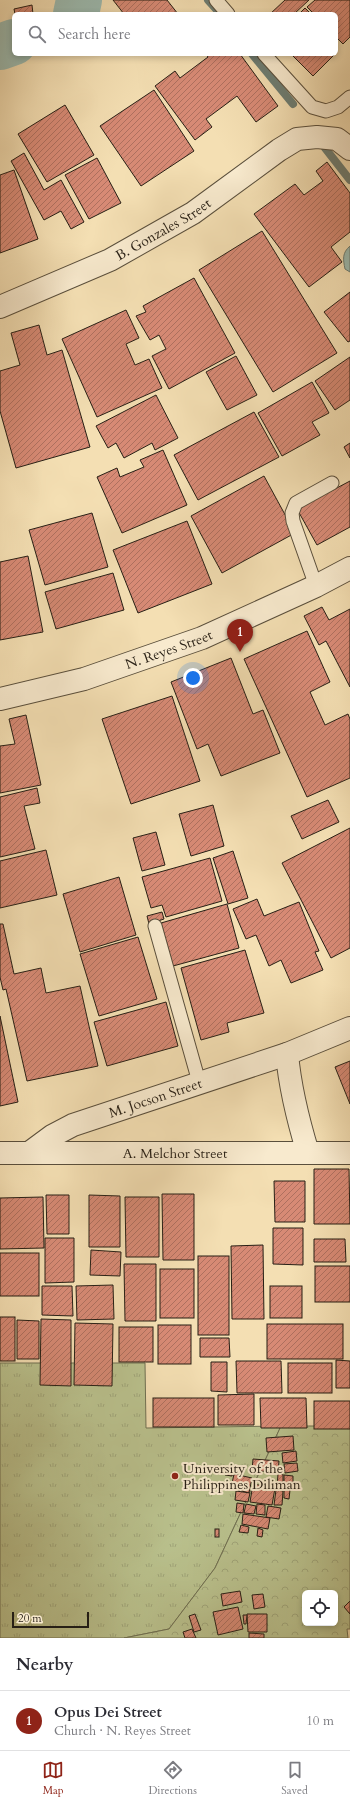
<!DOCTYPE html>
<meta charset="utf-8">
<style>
:root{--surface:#fff;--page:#f2f2f3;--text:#2b2b33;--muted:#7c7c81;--line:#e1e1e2;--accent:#8f2418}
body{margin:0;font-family:Cardo,serif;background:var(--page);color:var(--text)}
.controls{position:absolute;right:12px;bottom:12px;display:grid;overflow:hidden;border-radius:6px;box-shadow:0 2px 6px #0003}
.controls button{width:36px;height:36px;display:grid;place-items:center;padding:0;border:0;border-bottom:1px solid var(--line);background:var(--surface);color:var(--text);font:20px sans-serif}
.scale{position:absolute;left:12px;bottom:10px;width:77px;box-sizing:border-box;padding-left:4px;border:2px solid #271f15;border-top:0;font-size:11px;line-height:14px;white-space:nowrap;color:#271f15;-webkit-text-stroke:3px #f8eace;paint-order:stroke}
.you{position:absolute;left:193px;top:678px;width:14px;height:14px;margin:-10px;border:3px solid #fff;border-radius:50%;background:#1a73e8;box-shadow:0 0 0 6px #1a73e833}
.badge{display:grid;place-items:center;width:26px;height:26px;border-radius:50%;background:var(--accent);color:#fff;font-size:13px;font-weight:700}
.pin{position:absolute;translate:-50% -33px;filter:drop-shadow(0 1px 2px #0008)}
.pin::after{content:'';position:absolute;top:21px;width:14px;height:12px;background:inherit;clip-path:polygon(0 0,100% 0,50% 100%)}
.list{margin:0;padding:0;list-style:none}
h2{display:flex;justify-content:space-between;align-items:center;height:52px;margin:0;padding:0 16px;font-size:17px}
h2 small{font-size:13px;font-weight:400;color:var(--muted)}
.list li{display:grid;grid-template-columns:26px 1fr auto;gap:12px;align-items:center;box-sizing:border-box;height:60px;padding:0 16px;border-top:1px solid var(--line)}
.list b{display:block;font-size:15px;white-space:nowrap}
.list p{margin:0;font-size:13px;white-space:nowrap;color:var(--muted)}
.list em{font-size:13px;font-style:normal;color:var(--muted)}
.icon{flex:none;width:22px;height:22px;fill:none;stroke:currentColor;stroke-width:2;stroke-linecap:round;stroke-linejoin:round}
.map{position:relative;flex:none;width:350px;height:1638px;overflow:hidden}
.search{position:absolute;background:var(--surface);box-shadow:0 2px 6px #0003;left:12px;right:12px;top:12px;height:44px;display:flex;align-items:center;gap:10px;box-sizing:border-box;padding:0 14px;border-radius:6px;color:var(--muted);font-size:15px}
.sheet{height:112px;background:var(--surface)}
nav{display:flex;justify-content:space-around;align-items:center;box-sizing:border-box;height:56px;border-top:1px solid var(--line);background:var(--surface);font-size:11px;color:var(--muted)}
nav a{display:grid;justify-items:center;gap:2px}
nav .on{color:var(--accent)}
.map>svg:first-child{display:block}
.grass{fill:url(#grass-tufts);stroke:#707052}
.forest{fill:url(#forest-crowns);stroke:#707052;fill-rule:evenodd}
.water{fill:#9cbcb2;stroke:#6d7d73}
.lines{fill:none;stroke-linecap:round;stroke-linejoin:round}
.stream{stroke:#6d7d73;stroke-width:8}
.river{stroke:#9cbcb2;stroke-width:46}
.building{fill:url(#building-hatch);stroke:#271f15}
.lane-casing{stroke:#5a4f3c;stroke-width:15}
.street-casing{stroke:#5a4f3c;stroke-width:24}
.lane{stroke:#f8eace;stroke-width:13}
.street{stroke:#f8eace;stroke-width:22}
.poi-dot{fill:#8f2418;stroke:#f8eace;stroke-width:1.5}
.labels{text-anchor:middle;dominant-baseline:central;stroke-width:4;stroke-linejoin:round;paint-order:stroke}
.street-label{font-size:14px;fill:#271f15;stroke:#f8eace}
.poi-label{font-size:14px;fill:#271f15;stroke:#f8eace;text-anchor:start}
</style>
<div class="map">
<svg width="350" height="1638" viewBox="0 0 350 1638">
<defs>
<pattern id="grass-tufts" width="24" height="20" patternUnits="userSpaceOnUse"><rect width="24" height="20" fill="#bac28e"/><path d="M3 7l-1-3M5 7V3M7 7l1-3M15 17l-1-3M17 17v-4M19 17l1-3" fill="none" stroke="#a0a67a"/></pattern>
<pattern id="forest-crowns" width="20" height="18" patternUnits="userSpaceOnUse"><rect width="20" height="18" fill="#bac28e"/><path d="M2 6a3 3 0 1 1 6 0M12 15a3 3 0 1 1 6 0" fill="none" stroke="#a0a67a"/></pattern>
<pattern id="building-hatch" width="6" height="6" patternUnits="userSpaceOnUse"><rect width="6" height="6" fill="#d78a75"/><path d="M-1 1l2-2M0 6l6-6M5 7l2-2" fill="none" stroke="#ae705f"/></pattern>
</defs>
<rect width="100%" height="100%" fill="#f4dfb3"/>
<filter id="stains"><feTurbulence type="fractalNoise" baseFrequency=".005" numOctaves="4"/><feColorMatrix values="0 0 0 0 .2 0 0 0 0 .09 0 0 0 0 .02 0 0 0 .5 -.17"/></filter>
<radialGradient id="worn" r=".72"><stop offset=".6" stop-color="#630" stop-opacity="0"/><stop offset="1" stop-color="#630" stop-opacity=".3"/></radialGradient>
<path class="grass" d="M0,1363H145L146,1428L281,1426L215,1568L169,1629L124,1638H0Z"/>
<path class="forest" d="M281,1426H350V1629H347L348,1638H124L169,1629L215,1568ZM305,1593H335V1623H305Z"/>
<path class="water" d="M350,246V272L345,269C343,259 342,253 350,246Z"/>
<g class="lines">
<g class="stream">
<path d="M208,0L217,10"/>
<path d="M252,54L293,104"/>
<path d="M325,148L350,180"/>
</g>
<g class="river">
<path d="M76,14L79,0"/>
<path d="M0,47L14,42"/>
</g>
</g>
<g class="building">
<path d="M113,0H167L178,14H124Z"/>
<path d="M285,0H309L294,14H270Z"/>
<path d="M315,0H350V37L343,44L336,37V14H314L307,7Z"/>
<path d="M32,5L33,14H15L14,9Z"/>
<path d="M305,8L311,14H299Z"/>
<path d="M206,54H240L278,106L256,122L237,96L206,119L212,127L195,140L155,86L175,71L180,78L208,57Z"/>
<path d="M291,54H335L313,76Z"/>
<path d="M154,90L194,151L141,186L100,126Z"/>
<path d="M65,105L94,155L47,182L18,134Z"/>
<path d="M24,153L44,190L61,180L84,222L71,229L61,211L44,220L11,161Z"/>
<path d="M97,158L121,203L89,219L65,175Z"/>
<path d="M327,162L350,193V232L331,247L342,262L309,287L254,214L295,184L304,195L323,181L316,171Z"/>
<path d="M14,170L38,239L0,253V175Z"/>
<path d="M262,231L337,353L273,392L199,270Z"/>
<path d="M194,278L235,353L169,389L152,356L166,349L159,335L150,340L136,316L146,312L143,306Z"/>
<path d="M350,292V341L348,342L324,312Z"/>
<path d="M126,310L139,338L126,344L135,365L149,359L162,388L97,417L62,339Z"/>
<path d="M39,325L47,355L62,350L90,447L16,468L0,411V371L20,365L11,333Z"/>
<path d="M236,356L257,395L227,410L206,372Z"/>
<path d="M350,357V400L335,410L315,381Z"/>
<path d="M312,382L329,413L312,422L320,435L282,456L258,413Z"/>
<path d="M156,395L178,438L155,450L152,443L124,458L116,443L108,448L96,426Z"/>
<path d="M254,412L279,457L198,500L174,455Z"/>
<path d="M350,443V458L344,447Z"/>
<path d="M163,450L187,505L122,533L97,477L117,468L120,477L144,467L140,460Z"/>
<path d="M264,476L295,533L222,573L191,516Z"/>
<path d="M350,481V527L317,545L297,509Z"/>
<path d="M92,513L108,567L45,585L29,530Z"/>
<path d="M187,521L212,584L138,613L113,550Z"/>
<path d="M28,556L43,632L0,640V562Z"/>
<path d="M113,573L124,610L56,629L45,592Z"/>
<path d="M322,607L329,620L350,609V687L326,641L319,645L304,616Z"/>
<path d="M307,631L330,682L310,692L325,725L348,714L350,719V778L307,797L244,659Z"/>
<path d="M231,658L253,714L263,710L280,753L221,776L208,744L197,749L171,682Z"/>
<path d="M172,696L200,781L131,804L102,719Z"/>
<path d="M26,715L41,785L0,793V746L15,744L9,719Z"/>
<path d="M37,788L40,803L24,806L35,849L0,857V797Z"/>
<path d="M328,800L339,822L302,839L291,816Z"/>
<path d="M213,805L224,846L191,856L179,814Z"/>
<path d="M350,828V948L331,958L282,863Z"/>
<path d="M156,832L165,865L142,871L133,838Z"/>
<path d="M46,850L57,895L0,908V861Z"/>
<path d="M233,851L248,898L228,904L213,858Z"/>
<path d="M210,858L222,901L166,917L162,905L151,908L142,877Z"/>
<path d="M119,877L136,935L80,952L63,894Z"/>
<path d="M257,899L264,916L299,902L319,951L315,952L323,970L291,983L281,960L269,966L256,935L246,939L233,909Z"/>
<path d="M227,904L239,948L173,966L161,923Z"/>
<path d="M162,912L164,919L149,924L147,916Z"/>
<path d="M0,924H3L14,974L41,968L46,993L80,986L98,1066L27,1081L6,989L3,990L0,977Z"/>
<path d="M138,937L157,999L99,1016L80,954Z"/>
<path d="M245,950L264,1013L227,1023L229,1032L201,1040L181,968Z"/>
<path d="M166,1002L178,1046L107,1066L94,1022Z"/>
<path d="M0,1016L18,1102L0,1106Z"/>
<path d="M350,1061V1104L335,1067Z"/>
<path d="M314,1169H349L350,1224H314Z"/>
<path d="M274,1181H305V1222H275Z"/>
<path d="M162,1194H194V1260H163Z"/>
<path d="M46,1195H69V1234H47Z"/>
<path d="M89,1195L120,1196V1247H89Z"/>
<path d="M43,1197L44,1248L0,1249V1198Z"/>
<path d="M125,1197H159V1257H126Z"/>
<path d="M273,1228H303V1265L273,1264Z"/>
<path d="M45,1238H74V1282L45,1283Z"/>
<path d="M314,1239H345L346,1262H314Z"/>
<path d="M263,1245L264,1319H232L231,1246Z"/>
<path d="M91,1250L121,1252L120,1276L90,1275Z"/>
<rect x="0" y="1253" width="39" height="43"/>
<rect x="198" y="1256" width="31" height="79"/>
<path d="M124,1264H156V1321H125Z"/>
<rect x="315" y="1266" width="35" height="36"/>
<rect x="160" y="1269" width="34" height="49"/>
<path d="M113,1285L114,1319L77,1320L76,1286Z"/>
<path d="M42,1286H72L73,1316L42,1315Z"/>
<rect x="270" y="1286" width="32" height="32"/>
<rect x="0" y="1317" width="15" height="44"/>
<path d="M41,1319L71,1320V1386L40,1385Z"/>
<path d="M17,1320L39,1321V1359H17Z"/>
<path d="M75,1323L113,1324L112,1386L74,1385Z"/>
<rect x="267" y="1324" width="76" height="35"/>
<rect x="158" y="1325" width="33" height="39"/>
<rect x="119" y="1327" width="34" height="35"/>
<path d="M200,1338H229L230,1357H200Z"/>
<path d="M336,1360L350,1361V1388H336Z"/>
<path d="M236,1361H281L282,1393H237Z"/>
<path d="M211,1362H227V1392L211,1391Z"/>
<rect x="288" y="1363" width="44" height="30"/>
<path d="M254,1394V1425H218V1395Z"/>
<rect x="153" y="1398" width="61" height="29"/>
<path d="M260,1398H306L307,1428H261Z"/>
<rect x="314" y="1401" width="36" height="28"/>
<path d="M293,1436L294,1450L267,1452L266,1438Z"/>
<path d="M296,1451L297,1461L283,1463L282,1453Z"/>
<path d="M253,1459L279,1461L278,1473L252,1470Z"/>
<path d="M297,1463L298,1471L285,1473L284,1464Z"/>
<path d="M226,1469L233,1470L232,1476L225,1475Z"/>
<path d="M234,1474L252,1478L249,1493L231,1488Z"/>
<path d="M278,1474H283V1487H277Z"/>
<path d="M284,1475L293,1476V1488H284Z"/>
<path d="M253,1484L275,1488L272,1505L250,1502Z"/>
<path d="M276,1490L283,1491L282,1505H274Z"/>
<path d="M284,1490H290L289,1499L284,1498Z"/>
<path d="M236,1491L250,1493L248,1502L235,1500Z"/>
<path d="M237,1503L244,1504L243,1513L236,1512Z"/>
<path d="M246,1504L256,1506L254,1514L244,1513Z"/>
<path d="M257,1504L265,1505V1515L256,1514Z"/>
<path d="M268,1506L281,1508L279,1519L266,1517Z"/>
<path d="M243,1514L270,1518L268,1529L242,1524Z"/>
<path d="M241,1525L249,1527L248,1533L239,1532Z"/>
<path d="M258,1528L263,1530L262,1537L257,1536Z"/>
<rect x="215" y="1529" width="4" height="8"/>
<path d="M240,1591L242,1602L223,1606L221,1594Z"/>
<path d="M263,1594L265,1607L254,1609L252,1595Z"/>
<path d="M350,1601V1614L344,1607Z"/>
<path d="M238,1607L243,1629L218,1635L213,1612Z"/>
<path d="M195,1614L201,1630L194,1632L189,1616Z"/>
<path d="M247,1614H267V1632H248Z"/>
<path d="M243,1615H247L246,1624H244Z"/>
<path d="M192,1629L196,1638H185L183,1632Z"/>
<path d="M249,1633L264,1634V1638H249Z"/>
</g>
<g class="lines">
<defs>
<g id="lane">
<path d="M216,0L228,14"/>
<path d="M264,54L312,107L326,111L338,107L350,97"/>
<path d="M316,586L293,521L292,513L296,503L332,483"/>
<path d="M155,926L199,1082"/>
</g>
<g id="street">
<path id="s1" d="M0,307L110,260L193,213L279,150L297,139L317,137L337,139L350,149"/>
<path id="s2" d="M0,699L84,679L202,638L316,586L350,568"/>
<path d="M287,1054C290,1088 298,1120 308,1153"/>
<path id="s3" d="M0,1153H350"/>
<path id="s4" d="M29,1153L52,1136L73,1125L287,1054L350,1028"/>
</g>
</defs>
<use href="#lane" class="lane-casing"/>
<use href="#street" class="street-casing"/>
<use href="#lane" class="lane"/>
<use href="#street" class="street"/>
</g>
<circle class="poi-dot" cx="175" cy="1476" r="4"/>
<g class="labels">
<g class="street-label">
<text stroke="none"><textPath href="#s1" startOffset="181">B. Gonzales Street</textPath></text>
<text stroke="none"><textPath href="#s2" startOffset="176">N. Reyes Street</textPath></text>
<text stroke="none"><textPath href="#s4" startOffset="139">M. Jocson Street</textPath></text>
<text stroke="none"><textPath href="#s3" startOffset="175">A. Melchor Street</textPath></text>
</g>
<g class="poi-label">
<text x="183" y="1468">University of the<tspan x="183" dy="16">Philippines Diliman</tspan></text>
</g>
</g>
<rect width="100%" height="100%" filter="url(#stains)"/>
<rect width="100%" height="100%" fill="url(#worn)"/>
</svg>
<div class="controls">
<button><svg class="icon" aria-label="locate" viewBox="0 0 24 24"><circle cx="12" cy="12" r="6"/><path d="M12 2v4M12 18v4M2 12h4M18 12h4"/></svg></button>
</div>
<div class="scale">20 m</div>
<div class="you"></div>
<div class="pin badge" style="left:240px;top:652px">1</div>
<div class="search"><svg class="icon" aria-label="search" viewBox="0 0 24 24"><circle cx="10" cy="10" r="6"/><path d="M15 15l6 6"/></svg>Search here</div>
</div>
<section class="sheet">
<h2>Nearby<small></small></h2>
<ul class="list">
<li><span class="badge">1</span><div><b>Opus Dei Street</b><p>Church · N. Reyes Street</p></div><em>10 m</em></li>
</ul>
</section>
<nav>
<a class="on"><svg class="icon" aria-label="map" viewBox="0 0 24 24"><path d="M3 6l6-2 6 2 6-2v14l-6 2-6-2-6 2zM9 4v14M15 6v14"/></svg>Map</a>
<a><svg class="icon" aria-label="directions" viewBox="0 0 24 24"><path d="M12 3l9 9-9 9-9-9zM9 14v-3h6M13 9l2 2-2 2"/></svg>Directions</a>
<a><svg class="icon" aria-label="saved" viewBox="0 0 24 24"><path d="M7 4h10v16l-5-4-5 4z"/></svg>Saved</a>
</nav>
